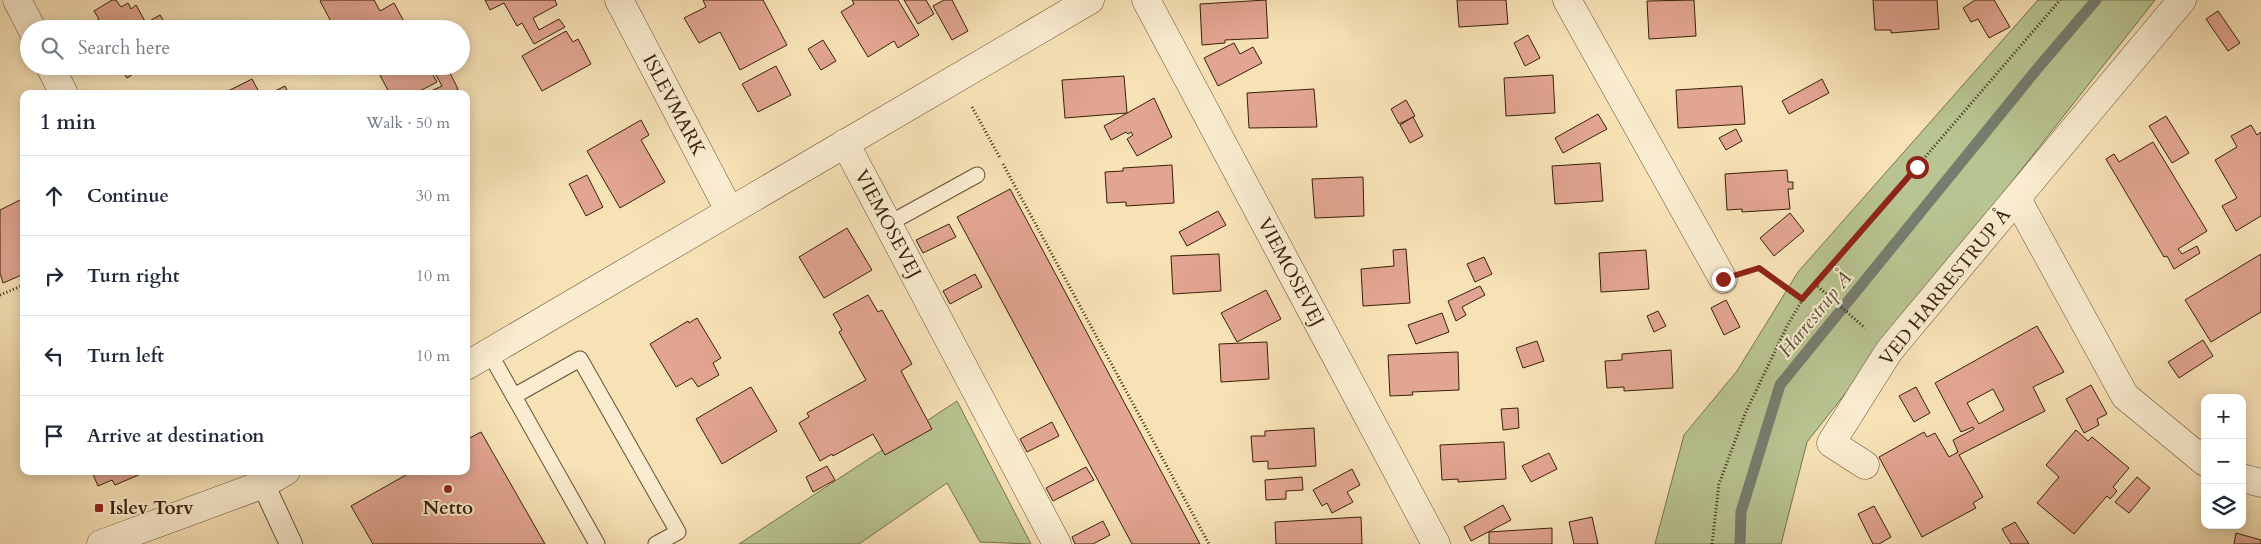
<!DOCTYPE html>
<meta charset="utf-8">
<style>
:root{--surface:#fff;--page:#f2f2f3;--text:#1f2937;--muted:#747a83;--line:#e0e1e3}
body{margin:0;font-family:Cardo,serif;background:var(--page);color:var(--text)}
.controls{position:absolute;right:15px;bottom:15px;display:grid;overflow:hidden;border-radius:10px;box-shadow:0 2px 12px #0003}
.controls button{width:45px;height:45px;display:grid;place-items:center;padding:0;border:0;border-bottom:1px solid var(--line);background:var(--surface);color:var(--text);font:25px sans-serif}
.stop{position:absolute;width:15px;height:15px;margin:-11px;border:4px solid #8f2418;border-radius:50%;background:#fff}
.stop.end{background:#8f2418;border-color:#fff;box-shadow:0 1px 5px #0008}
.list{margin:0;padding:0;list-style:none}
h2{display:flex;justify-content:space-between;align-items:center;height:65px;margin:0;padding:0 20px;font-size:21px}
h2 small{font-size:16px;font-weight:400;color:var(--muted)}
.list li{display:grid;grid-template-columns:32px 1fr auto;gap:15px;align-items:center;box-sizing:border-box;height:80px;padding:0 20px;border-top:1px solid var(--line)}
.list b{display:block;font-size:19px;white-space:nowrap}
.list em{font-size:16px;font-style:normal;color:var(--muted)}
.icon{flex:none;width:28px;height:28px;fill:none;stroke:currentColor;stroke-width:2;stroke-linecap:round;stroke-linejoin:round}
.map{position:relative;flex:none;width:2261px;height:544px;overflow:hidden}
.search{position:absolute;background:var(--surface);box-shadow:0 2px 12px #0003;left:20px;top:20px;width:450px;height:55px;display:flex;align-items:center;gap:12px;box-sizing:border-box;padding:0 18px;border-radius:28px;color:var(--muted);font-size:19px}
.panel{position:absolute;background:var(--surface);box-shadow:0 2px 12px #0003;left:20px;top:90px;width:450px;height:385px;border-radius:10px}
.map>svg:first-child{display:block}
.green{fill:#b8c491;stroke:#78724e}
.lines{fill:none;stroke-linecap:round;stroke-linejoin:round}
.stream{stroke:#757e6e;stroke-width:11}
.building{fill:#e2a591;stroke:#39200a;fill-rule:evenodd}
.service-casing{stroke:#685035;stroke-width:17}
.pedestrian-casing{stroke:#685035;stroke-width:24}
.minor-casing{stroke:#685035;stroke-width:29}
.path{stroke:#39200a;stroke-width:3;stroke-dasharray:1 2.5;stroke-linecap:butt}
.service{stroke:#faecd0;stroke-width:15}
.pedestrian{stroke:#faecd0;stroke-width:22}
.minor{stroke:#faecd0;stroke-width:28}
.route{stroke:#8f2418;stroke-width:6}
.poi-dot{fill:#8f2418;stroke:#faecd0;stroke-width:2}
.labels{text-anchor:middle;dominant-baseline:central;stroke-width:4;stroke-linejoin:round;paint-order:stroke}
.street-label{font-size:19px;fill:#39200a;stroke:#faecd0}
.poi-label{font-size:19px;font-weight:bold;fill:#39200a;stroke:#faecd0;text-anchor:start}
.water-label{font-size:20px;font-style:italic;fill:#574f3c;stroke:#faecd0}
</style>
<div class="map">
<svg width="2261" height="544" viewBox="0 0 2261 544">
<rect width="100%" height="100%" fill="#f7e2b6"/>
<filter id="stains"><feTurbulence type="fractalNoise" baseFrequency=".004" numOctaves="4"/><feColorMatrix values="0 0 0 0 .2 0 0 0 0 .09 0 0 0 0 .02 0 0 0 .5 -.17"/></filter>
<radialGradient id="worn" r=".72"><stop offset=".6" stop-color="#630" stop-opacity="0"/><stop offset="1" stop-color="#630" stop-opacity=".3"/></radialGradient>
<g class="green">
<path d="M2038,0H2155L1807,442L1781,544H1655L1684,435L1737,371L1798,272Z"/>
<path d="M957,401L1031,544L980,542L947,483L859,544H739Z"/>
</g>
<g class="lines">
<path class="stream" d="M1740,544L1741,512L1780,385L2037,69L2096,0"/>
</g>
<g class="building">
<path d="M112,0H116L121,7L128,3L131,9L136,5L146,23L160,15L169,29H96L93,23L99,19L94,11Z"/>
<path d="M322,0H374L380,11L394,3L408,29H335L320,1Z"/>
<path d="M485,0H555L557,5L533,18L539,30L559,19L565,27L534,44L522,23L517,26L504,3L490,10Z"/>
<path d="M763,0L787,45L740,70L720,32L699,43L684,18L706,7L703,0Z"/>
<path d="M852,0H898L919,35L898,48L894,41L868,57L841,12L854,4Z"/>
<path d="M904,0H926L934,14L918,24Z"/>
<path d="M944,0H952L968,31L952,40L933,6Z"/>
<path d="M1266,0L1268,38L1225,40V43L1202,45L1200,4Z"/>
<path d="M1457,0H1506L1508,24L1459,27Z"/>
<path d="M1694,0L1696,36L1649,39L1647,1Z"/>
<path d="M1873,0H1937L1939,29L1891,33V30H1875Z"/>
<path d="M1975,0H1994L2010,27L1989,38L1978,19L1971,22L1963,8Z"/>
<path d="M2218,11L2240,43L2228,51L2206,19Z"/>
<path d="M566,31L573,42L578,39L591,64L542,91L522,56Z"/>
<path d="M1528,35L1540,58L1525,66L1514,43Z"/>
<path d="M823,40L836,61L821,70L808,49Z"/>
<path d="M1234,43L1240,54L1253,47L1262,63L1218,86L1204,58Z"/>
<path d="M119,66H146L127,78Z"/>
<path d="M375,66H428L437,82L414,94H390Z"/>
<path d="M776,66L791,95L758,112L742,84Z"/>
<path d="M448,69L458,89L449,94H433L431,91L442,86L436,75Z"/>
<path d="M1553,75L1555,113L1506,116L1504,78Z"/>
<path d="M1124,76L1127,113L1065,118L1062,80Z"/>
<path d="M252,79L260,94H222Z"/>
<path d="M1822,79L1829,93L1789,114L1782,101Z"/>
<path d="M285,86L289,94H269Z"/>
<path d="M1742,86L1745,124L1678,128L1676,90Z"/>
<path d="M1314,89L1317,127L1249,128L1247,93Z"/>
<path d="M1154,98L1172,137L1137,156L1127,139L1133,135L1131,132L1128,134L1126,132L1111,140L1104,126Z"/>
<path d="M1406,100L1415,116L1399,124L1391,109Z"/>
<path d="M1598,114L1607,129L1563,153L1555,138Z"/>
<path d="M2166,116L2189,153L2172,163L2149,126Z"/>
<path d="M1413,117L1423,136L1410,143L1400,125Z"/>
<path d="M641,120L649,135L641,140L665,182L620,208L587,151Z"/>
<path d="M2251,125L2257,135L2261,132V216L2236,231L2222,206L2237,198L2215,160L2237,147L2231,136Z"/>
<path d="M1736,129L1742,141L1726,150L1719,138Z"/>
<path d="M2153,142L2207,231L2178,249L2182,254L2197,246L2200,253L2174,269L2167,256L2164,257L2106,159L2114,154L2119,162Z"/>
<path d="M1600,163L1603,201L1555,204L1552,166Z"/>
<path d="M1172,165L1174,203L1126,206V202L1107,203L1105,172L1123,171V168Z"/>
<path d="M1787,170L1788,182H1793V189H1788L1790,209L1742,212V209L1727,210L1725,174Z"/>
<path d="M587,175L603,207L586,216L569,184Z"/>
<path d="M1363,177L1364,216L1315,218L1312,179Z"/>
<path d="M1010,189L1200,544H1132L957,217Z"/>
<path d="M24,198V274L3,283L0,273V210Z"/>
<path d="M1218,211L1226,225L1187,246L1179,232Z"/>
<path d="M1790,213L1804,231L1774,256L1760,238Z"/>
<path d="M949,224L956,237L923,253L916,240Z"/>
<path d="M847,228L872,270L824,298L799,257Z"/>
<path d="M1406,249L1410,303L1363,306L1361,269L1394,266L1393,250Z"/>
<path d="M1646,250L1649,289L1601,292L1599,253Z"/>
<path d="M1219,254L1221,291L1173,294L1171,256Z"/>
<path d="M2261,254V312L2211,342L2185,300Z"/>
<path d="M1484,257L1492,274L1475,282L1467,264Z"/>
<path d="M975,274L982,287L950,304L943,291Z"/>
<path d="M1480,286L1485,295L1462,307L1466,315L1456,321L1448,301Z"/>
<path d="M1266,290L1281,319L1237,342L1221,313Z"/>
<path d="M868,295L878,312L882,310L912,364L901,371L932,429L885,455L873,434L833,456L832,454L820,461L799,423L809,417L807,413L866,380L839,332L842,330L833,314Z"/>
<path d="M1726,300L1740,327L1724,335L1711,308Z"/>
<path d="M1658,311L1666,326L1654,332L1647,316Z"/>
<path d="M1442,313L1449,332L1416,344L1408,325Z"/>
<path d="M697,318L721,358L713,363L719,375L698,387L692,378L676,387L650,344L688,321L689,323Z"/>
<path d="M2037,326L2064,372L2033,387L2045,411L1959,455L1983,497L1973,503L1976,508L1922,537L1879,457L1924,432L1927,437L1935,433L1949,457L1958,452L1953,440L1974,429L1973,427L1961,432L1935,383ZM1993,389L2004,410L1979,424L1967,403Z"/>
<path d="M2203,340L2213,356L2179,378L2168,362Z"/>
<path d="M1537,341L1544,361L1523,368L1516,348Z"/>
<path d="M1267,342L1269,379L1221,382L1219,344Z"/>
<path d="M1671,350L1673,388L1624,391V387L1607,388L1605,361L1622,360V354Z"/>
<path d="M1458,352L1459,390L1412,392L1413,395L1390,396L1388,355Z"/>
<path d="M2091,385L2107,414L2097,419L2099,425L2084,433L2066,399Z"/>
<path d="M751,387L777,431L722,464L696,419Z"/>
<path d="M1916,387L1930,413L1914,422L1899,396Z"/>
<path d="M1518,408L1519,428L1503,430L1501,409Z"/>
<path d="M1052,422L1059,436L1027,452L1020,439Z"/>
<path d="M1314,428L1316,466L1268,469V461L1253,462L1251,436H1265V431Z"/>
<path d="M2076,430L2088,441L2092,437L2129,468L2113,487L2117,491L2110,499L2107,496L2074,534L2037,503L2059,477L2046,465Z"/>
<path d="M481,432L545,544H373L351,506L413,471H466V440Z"/>
<path d="M1504,442L1506,479L1458,482V479L1442,480L1440,445Z"/>
<path d="M1549,453L1557,469L1531,482L1522,466Z"/>
<path d="M827,466L835,480L813,492L806,477Z"/>
<path d="M1086,467L1094,480L1053,501L1046,488Z"/>
<path d="M1352,469L1360,485L1347,492L1353,502L1332,513L1327,503L1322,506L1313,490Z"/>
<path d="M86,471H148L115,485L112,480L98,486L92,472L87,474Z"/>
<path d="M1302,477L1303,490L1286,491V499L1266,500L1265,480Z"/>
<path d="M2137,477L2150,488L2129,513L2115,502Z"/>
<path d="M1503,505L1511,520L1471,541L1464,527Z"/>
<path d="M1874,506L1891,537L1879,544H1873L1858,514Z"/>
<path d="M1361,517L1362,544H1276L1275,522Z"/>
<path d="M1592,517L1598,544H1574L1569,522Z"/>
<path d="M1103,521L1110,535L1093,544H1075L1072,537Z"/>
<path d="M2015,522L2029,544H2011L2002,529Z"/>
<path d="M1552,528V544H1489V532Z"/>
<path d="M2236,533L2261,540V544H2234Z"/>
</g>
<g class="lines">
<defs>
<g id="service">
<path d="M888,224L977,175"/>
<path d="M489,352L597,544"/>
<path d="M514,396L580,359L678,532L656,544"/>
</g>
<path id="pedestrian" d="M257,471L291,544"/>
<g id="minor">
<path d="M17,0L32,29"/>
<path d="M619,0L729,210"/>
<path d="M1146,0L1436,544"/>
<path d="M1567,0L1723,279"/>
<path d="M50,66L64,94"/>
<path d="M845,143L1057,544"/>
<path d="M2017,199L2125,396L2205,462"/>
<path d="M466,366L1090,0"/>
<path d="M1865,465L1831,443L1889,351L2182,0"/>
<path d="M2242,478L2261,483"/>
<path d="M101,544L264,484L286,471"/>
</g>
</defs>
<use href="#service" class="service-casing"/>
<use href="#pedestrian" class="pedestrian-casing"/>
<use href="#minor" class="minor-casing"/>
<g class="path">
<path d="M972,107L1000,158"/>
<path d="M1003,164L1209,544"/>
<path d="M1754,269L1759,268L1803,299"/>
<path d="M1815,284L1865,328"/>
<path d="M0,295L24,285"/>
<path d="M1712,544L1719,484L1745,414L1787,326L1803,299L2060,0"/>
</g>
<use href="#service" class="service"/>
<use href="#pedestrian" class="pedestrian"/>
<use href="#minor" class="minor"/>
</g>
<g class="lines">
<path class="route" d="M1723,279L1759,268L1802,299L1917,167"/>
</g>
<g class="poi-dot">
<circle cx="448" cy="489" r="5"/>
<rect x="94" y="503" width="10" height="10" rx="2.5"/>
</g>
<g class="labels">
<g class="street-label">
<text transform="translate(674 105) rotate(62)">ISLEVMARK</text>
<text transform="translate(888 224) rotate(62)">VIEMOSEVEJ</text>
<text transform="translate(1291 272) rotate(62)">VIEMOSEVEJ</text>
<text transform="translate(1945 287) rotate(-51)">VED HARRESTRUP Å</text>
</g>
<g class="poi-label">
<text x="109" y="508">Islev Torv</text>
<text x="448" y="508" text-anchor="middle">Netto</text>
</g>
<g class="water-label">
<text transform="translate(1815 314) rotate(-51)">Harrestrup Å</text>
</g>
</g>
<rect width="100%" height="100%" filter="url(#stains)"/>
<rect width="100%" height="100%" fill="url(#worn)"/>
</svg>
<div class="controls">
<button>+</button>
<button>−</button>
<button><svg class="icon" aria-label="layers" viewBox="0 0 24 24"><path d="M12 4l9 5-9 5-9-5zM3 14l9 5 9-5"/></svg></button>
</div>
<div class="stop" style="left:1917px;top:167px"></div>
<div class="stop end" style="left:1723px;top:279px"></div>
<div class="search"><svg class="icon" aria-label="search" viewBox="0 0 24 24"><circle cx="10" cy="10" r="6"/><path d="M15 15l6 6"/></svg>Search here</div>
<section class="panel">
<h2>1 min<small>Walk · 50 m</small></h2>
<ul class="list">
<li><svg class="icon" aria-label="ahead" viewBox="0 0 24 24"><path d="M12 20V5M6 11l6-6 6 6"/></svg><div><b>Continue</b></div><em>30 m</em></li>
<li><svg class="icon" aria-label="right" viewBox="0 0 24 24"><path d="M7 20v-9h11M14 6l5 5-5 5"/></svg><div><b>Turn right</b></div><em>10 m</em></li>
<li><svg class="icon" aria-label="left" viewBox="0 0 24 24"><path d="M17 20v-9H6M10 6l-5 5 5 5"/></svg><div><b>Turn left</b></div><em>10 m</em></li>
<li><svg class="icon" aria-label="arrive" viewBox="0 0 24 24"><path d="M6 21V4h12l-3 4 3 4H6"/></svg><div><b>Arrive at destination</b></div></li>
</ul>
</section>
</div>
